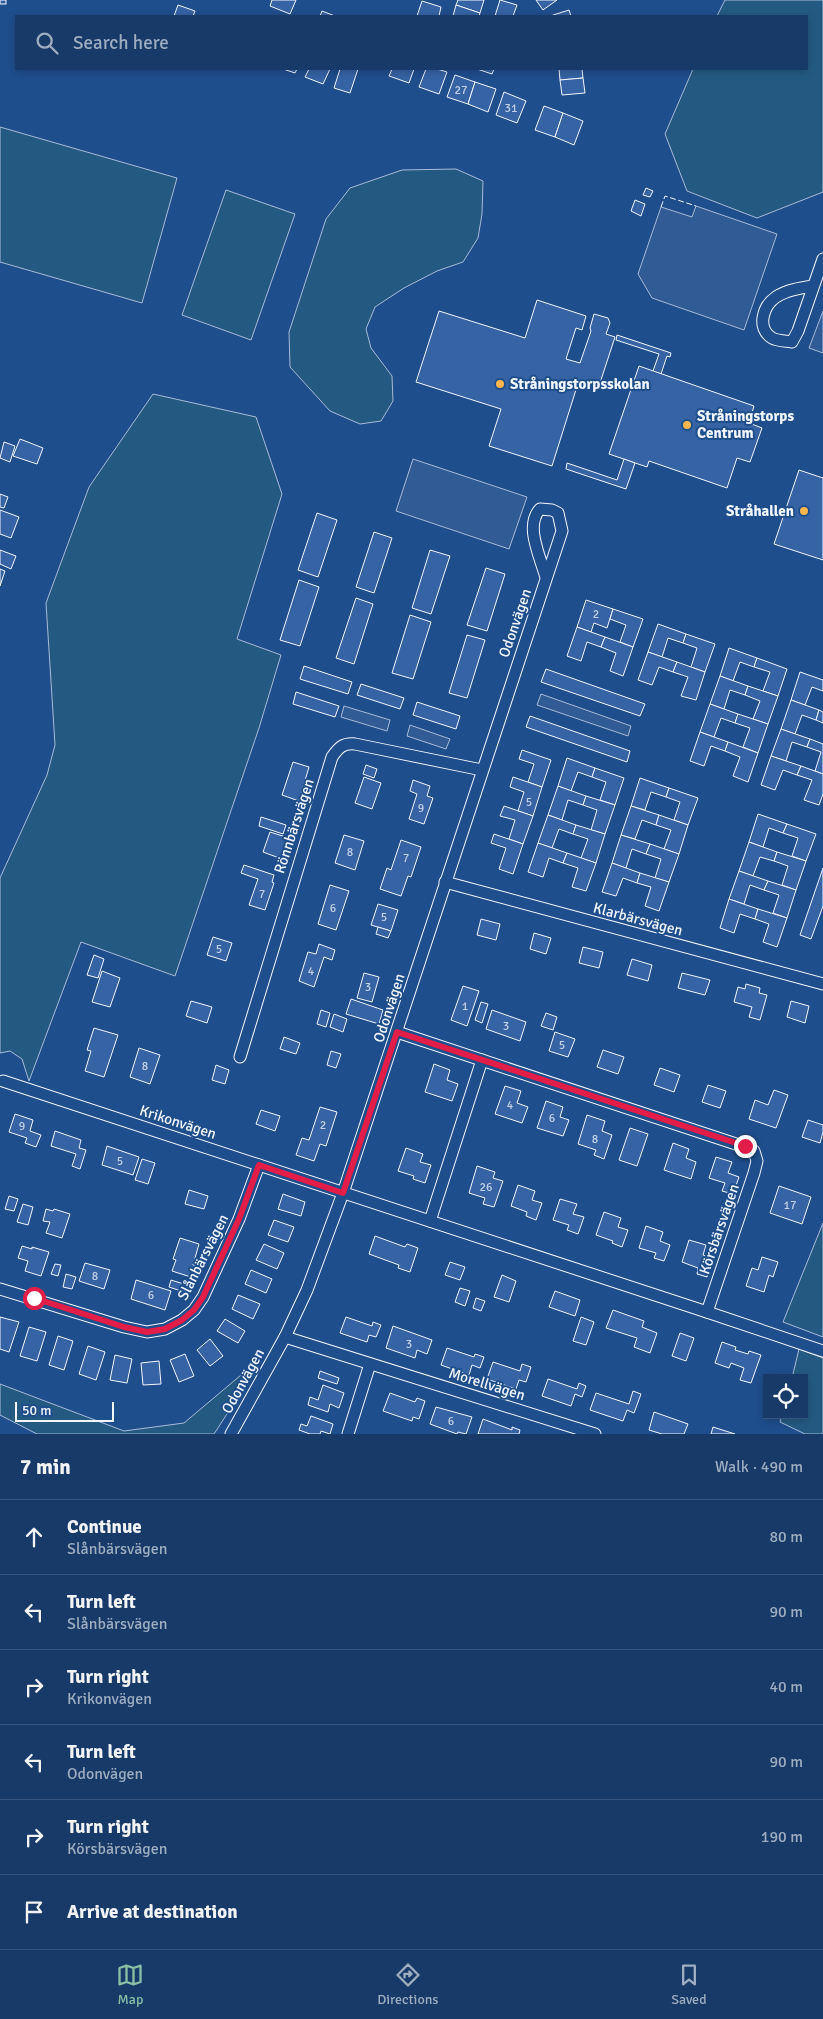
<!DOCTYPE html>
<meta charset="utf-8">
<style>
:root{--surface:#173a69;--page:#244571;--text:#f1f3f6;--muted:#9eadc0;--line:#36547d;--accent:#8abfa5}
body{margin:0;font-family:Signika,sans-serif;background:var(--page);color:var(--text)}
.controls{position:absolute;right:15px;bottom:15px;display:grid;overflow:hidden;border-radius:0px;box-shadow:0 2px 8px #0003}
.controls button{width:45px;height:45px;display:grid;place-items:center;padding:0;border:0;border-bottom:1px solid var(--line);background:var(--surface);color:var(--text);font:25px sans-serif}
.scale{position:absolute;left:15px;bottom:12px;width:99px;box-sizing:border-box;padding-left:5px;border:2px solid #f2f6ff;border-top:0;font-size:14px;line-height:18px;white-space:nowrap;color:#f2f6ff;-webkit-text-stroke:4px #1f4e8c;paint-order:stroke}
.stop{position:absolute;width:15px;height:15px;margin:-11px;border:4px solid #e11d48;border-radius:50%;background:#fff}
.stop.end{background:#e11d48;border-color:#fff;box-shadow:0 1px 5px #0008}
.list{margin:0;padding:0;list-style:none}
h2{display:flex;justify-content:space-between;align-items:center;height:65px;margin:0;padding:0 20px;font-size:21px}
h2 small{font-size:16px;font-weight:400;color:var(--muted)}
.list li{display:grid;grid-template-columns:32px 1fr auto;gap:15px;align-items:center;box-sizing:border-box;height:75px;padding:0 20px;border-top:1px solid var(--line)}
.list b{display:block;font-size:19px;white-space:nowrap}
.list p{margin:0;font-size:16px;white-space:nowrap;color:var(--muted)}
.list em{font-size:16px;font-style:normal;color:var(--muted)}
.icon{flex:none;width:28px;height:28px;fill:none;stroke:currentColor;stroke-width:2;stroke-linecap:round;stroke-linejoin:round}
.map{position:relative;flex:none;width:823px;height:1434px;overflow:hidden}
.search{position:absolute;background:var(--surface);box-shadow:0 2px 8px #0003;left:15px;right:15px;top:15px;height:55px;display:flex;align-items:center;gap:12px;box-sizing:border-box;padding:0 18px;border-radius:0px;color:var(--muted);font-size:19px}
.sheet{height:515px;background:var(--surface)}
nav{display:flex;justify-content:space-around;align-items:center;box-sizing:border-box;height:70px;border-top:1px solid var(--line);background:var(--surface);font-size:14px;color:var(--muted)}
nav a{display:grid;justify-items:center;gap:2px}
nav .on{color:var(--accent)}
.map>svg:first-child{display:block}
.green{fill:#245a82;stroke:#a8bbd7}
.parking{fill:#305b95;stroke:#a8bbd7}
.building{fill:#3563a3;stroke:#f2f6ff}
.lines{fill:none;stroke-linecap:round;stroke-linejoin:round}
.minor-casing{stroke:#f2f6ff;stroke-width:13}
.minor{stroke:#1f4e8c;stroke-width:11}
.fence{stroke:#f2f6ff;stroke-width:1;stroke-dasharray:6 2.5;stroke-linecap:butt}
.route{stroke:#e11d48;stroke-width:6}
.poi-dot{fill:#ffb74d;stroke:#1f4e8c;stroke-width:2}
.labels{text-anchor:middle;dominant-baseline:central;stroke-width:4;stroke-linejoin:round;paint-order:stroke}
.number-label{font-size:12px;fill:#c3d1e8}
.poi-label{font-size:15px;font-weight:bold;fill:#f2f6ff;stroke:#1f4e8c;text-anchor:start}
.street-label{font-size:15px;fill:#f2f6ff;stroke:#1f4e8c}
</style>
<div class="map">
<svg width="823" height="1434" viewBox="0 0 823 1434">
<rect width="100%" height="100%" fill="#1f4e8c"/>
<g class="green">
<path d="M725,0H823V192L757,218L687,191L665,134L693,69H807V16H717Z"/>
<path d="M0,127L177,178L142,303L0,262Z"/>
<path d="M456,169L483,181L482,214L478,238L463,262L437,271L404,288L375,307L366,329L371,348L392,376L393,401L381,421L360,424L330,411L290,367L289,332L326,219L350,188L402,170Z"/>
<path d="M226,190L295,214L251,340L182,315Z"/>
<path d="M153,394L256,417L282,494L237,639L281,655L259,728L175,976L81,942L29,1081L22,1059L10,1051L0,1053V878L47,775L55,745L46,603L89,487Z"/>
<path d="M823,1223V1337L783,1322Z"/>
<path d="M799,1349L823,1358V1434H805L780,1422L782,1415H804V1378H792Z"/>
<path d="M241,1375L247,1383L214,1434H37L0,1415V1384L124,1431L184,1423Z"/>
</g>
<g class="parking">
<path d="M696,206L777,234L744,330L652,298L638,274L661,207L692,217Z"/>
<path d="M823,311V353L809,348Z"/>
<path d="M413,459L527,497L509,549L396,511Z"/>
<path d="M541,694L631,726L628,736L537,705Z"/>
<path d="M344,706L390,720L387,731L341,717Z"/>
<path d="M410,725L450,739L446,749L407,736Z"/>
</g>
<g class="building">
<rect x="0" y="0" width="6" height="4"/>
<path d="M272,0H296L290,14L270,6Z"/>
<path d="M458,0H484L480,13L456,5Z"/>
<path d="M500,0L517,5L513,16H495Z"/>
<path d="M536,0H557L543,10Z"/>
<path d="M422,1L441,7L439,16H417Z"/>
<path d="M178,5L195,11L193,16H174Z"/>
<path d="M456,5L480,13L479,16H453Z"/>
<path d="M569,10L571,16H550Z"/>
<path d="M322,11L335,16H320Z"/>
<path d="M283,69H297L295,73Z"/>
<path d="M309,69H330L323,84L305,77Z"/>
<path d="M340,69H358L350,93L334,88Z"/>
<path d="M392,69H414L409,83L389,76Z"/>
<path d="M426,69H437L447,72L439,94L419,87Z"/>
<path d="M477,69H494L492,74Z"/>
<path d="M559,69H582L583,78L560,80Z"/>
<path d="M455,75L475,82L468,104L447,97Z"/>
<path d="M583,78L585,93L562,95L560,80Z"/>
<path d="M475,82L496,89L488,112L468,104Z"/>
<path d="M504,92L526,101L517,123L496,115Z"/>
<path d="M544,106L563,113L555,137L535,130Z"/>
<path d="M563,113L583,121L574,145L555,137Z"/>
<path d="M646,188L653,191L650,197L643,195Z"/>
<path d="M635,200L645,204L641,216L631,211Z"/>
<path d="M537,300L586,316L582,330L576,328L566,359L580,363L591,331L590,328L594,314L608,318L610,323L606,334L615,337L599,386L579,380L552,466L489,446L501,409L416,382L439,311L525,338Z"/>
<path d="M617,335L671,353L670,357L667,356L661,374L653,371L659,354L616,340Z"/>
<path d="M639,366L754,406L749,423L762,428L750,462L737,458L727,488L649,461L647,467L609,454Z"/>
<path d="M20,439L43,448L37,464L13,456Z"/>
<path d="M4,442L15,446L10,462L0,458Z"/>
<path d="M624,459L635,463L626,489L566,469L567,463L617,480Z"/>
<path d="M799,470L823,478V560L774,544Z"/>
<path d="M0,494L8,497L4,508L0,507Z"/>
<path d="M0,510L19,517L11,538L0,534Z"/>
<path d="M317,513L337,520L318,577L298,570Z"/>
<path d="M374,532L392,538L374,593L356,587Z"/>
<path d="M0,550L16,556L11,569L0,564Z"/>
<path d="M430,550L450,556L431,614L412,608Z"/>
<path d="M486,568L505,574L487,631L467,625Z"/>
<path d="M0,569L5,571L0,586Z"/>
<path d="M299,580L319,587L300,646L280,640Z"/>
<path d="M356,598L373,604L354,664L336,658Z"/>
<path d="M586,600L613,609L607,628L594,623L591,632L577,627Z"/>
<path d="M613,609L643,619L633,647L620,642L626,625L610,619Z"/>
<path d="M410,615L431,622L413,679L392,673Z"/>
<path d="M658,624L686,634L683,643L668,638L662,657L648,652Z"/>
<path d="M577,627L605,637L601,647L587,642L581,661L567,656Z"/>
<path d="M686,634L715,644L705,672L691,667L697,648L683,643Z"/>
<path d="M467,635L485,640L467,698L449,693Z"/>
<path d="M605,637L633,647L623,676L610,671L616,653L601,647Z"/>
<path d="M729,648L757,658L754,667L740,662L733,681L720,676Z"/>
<path d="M648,652L677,662L673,672L659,667L652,685L638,680Z"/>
<path d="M757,658L787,669L778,696L763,691L770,672L754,667Z"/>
<path d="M677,662L705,672L696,700L681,696L688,677L673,672Z"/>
<path d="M304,666L352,682L348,694L300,679Z"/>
<path d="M546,669L645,704L640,716L541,682Z"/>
<path d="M800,672L823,680V691L812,687L805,705L791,700Z"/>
<path d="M720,676L748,686L745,695L730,690L724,709L710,704Z"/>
<path d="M361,684L404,698L400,709L357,695Z"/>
<path d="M748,686L778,696L768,724L753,719L760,701L745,695Z"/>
<path d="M296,692L339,706L335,717L293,704Z"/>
<path d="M791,700L819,710L816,720L802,715L795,734L781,729Z"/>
<path d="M417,702L460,716L456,729L413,715Z"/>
<path d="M710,704L738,714L735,723L721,718L714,737L700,732Z"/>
<path d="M819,710L823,712V723L816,720Z"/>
<path d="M738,714L768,724L758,753L743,747L750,728L735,723Z"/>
<path d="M530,716L630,751L627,762L526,727Z"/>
<path d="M781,729L810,739L807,747L792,742L786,761L771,756Z"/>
<path d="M700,732L728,742L725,751L711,746L704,766L690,761Z"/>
<path d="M810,739L823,744V774L815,771L821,752L807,747Z"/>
<path d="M728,742L758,753L748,782L733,776L740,757L725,751Z"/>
<path d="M522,750L551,760L542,787L528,782L534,764L519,759Z"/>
<path d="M771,756L801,766L797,775L783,770L775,790L761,785Z"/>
<path d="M567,758L595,768L592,777L578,772L571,791L558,786Z"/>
<path d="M293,762L309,767L299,801L282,795Z"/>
<path d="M366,765L377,769L374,778L363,774Z"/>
<path d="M801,766L823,774V794L819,805L804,800L812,780L797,775Z"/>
<path d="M595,768L624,778L615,805L600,800L606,782L592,777Z"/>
<path d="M364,777L381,783L372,809L355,803Z"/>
<path d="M513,777L542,787L533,816L518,811L524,792L510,787Z"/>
<path d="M640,778L669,788L666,797L651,792L645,810L631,806Z"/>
<path d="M413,780L430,786L427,796L433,798L424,824L409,819L417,794L410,791Z"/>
<path d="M558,786L586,796L583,805L568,800L562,820L548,815Z"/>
<path d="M669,788L698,798L688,825L674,820L680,802L666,797Z"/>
<path d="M586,796L615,805L605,834L591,830L597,810L583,805Z"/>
<path d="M504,806L533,816L523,844L509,839L515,820L500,816Z"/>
<path d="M631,806L659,815L656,825L642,820L635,839L621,835Z"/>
<path d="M758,814L787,824L783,833L769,828L763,847L749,842Z"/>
<path d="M548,815L576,825L573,834L559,829L552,848L538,843Z"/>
<path d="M659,815L688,825L679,854L664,849L671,830L656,825Z"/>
<path d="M261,817L286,825L283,834L259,826Z"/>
<path d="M787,824L816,834L806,861L792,856L798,838L783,833Z"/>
<path d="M576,825L605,834L596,863L581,858L588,839L573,834Z"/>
<path d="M270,832L289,838L282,859L263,852Z"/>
<path d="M494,834L523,844L513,874L499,869L506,848L491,843Z"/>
<path d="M344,835L364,841L355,870L335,863Z"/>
<path d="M621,835L650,844L646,854L632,849L626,868L612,863Z"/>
<path d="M401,840L421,847L411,877L408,876L401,896L380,889L387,868L391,870Z"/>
<path d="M749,842L777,852L774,861L760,857L753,876L739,871Z"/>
<path d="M538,843L567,853L563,863L549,858L543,877L528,872Z"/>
<path d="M650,844L679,854L669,882L655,878L661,859L646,854Z"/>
<path d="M777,852L806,861L796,890L782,885L788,866L774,861Z"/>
<path d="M567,853L596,863L586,891L572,887L578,868L563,863Z"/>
<path d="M612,863L640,873L637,883L623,878L616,896L602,892Z"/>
<path d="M244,865L274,875L272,882L274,883L265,910L249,905L258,879L241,873Z"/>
<path d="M823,868V906L811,939L800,935Z"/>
<path d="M739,871L768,881L764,890L750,885L744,904L729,899Z"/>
<path d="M640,873L669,882L659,911L645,906L651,887L637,883Z"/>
<path d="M768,881L796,890L787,918L773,913L779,895L764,890Z"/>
<path d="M330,885L349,891L336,930L318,924Z"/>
<path d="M729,899L758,909L755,919L740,914L734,933L720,928Z"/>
<path d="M378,904L398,910L391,931L371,925Z"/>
<path d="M758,909L787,918L777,947L763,942L769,924L755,919Z"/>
<path d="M481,919L500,924L496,940L477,935Z"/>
<path d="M378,927L391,931L388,938L376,934Z"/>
<path d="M534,933L551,938L546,954L530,949Z"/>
<path d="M213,937L232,943L226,961L207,955Z"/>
<path d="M319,944L335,950L332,960L324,957L314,987L299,981L308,952L316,954Z"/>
<path d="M583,947L603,952L599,968L579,963Z"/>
<path d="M94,955L104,959L98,978L87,975Z"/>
<path d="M632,959L652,965L648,981L627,975Z"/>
<path d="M102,971L120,978L110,1007L92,1002Z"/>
<path d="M364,973L379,977L372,1002L357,998Z"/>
<path d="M682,973L710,980L705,995L678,988Z"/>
<path d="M746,984L760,988L759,993L767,995L760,1020L749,1017L752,1007L734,1002L738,987L745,989Z"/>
<path d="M463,986L479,991L467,1026L451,1020Z"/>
<path d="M351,999L383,1010L379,1024L346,1014Z"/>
<path d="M191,1001L212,1007L207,1023L186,1016Z"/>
<path d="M791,1001L809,1006L805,1023L787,1017Z"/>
<path d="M481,1002L488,1004L482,1023L475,1020Z"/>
<path d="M321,1010L330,1013L326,1027L317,1024Z"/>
<path d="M492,1010L526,1022L520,1041L486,1029Z"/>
<path d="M546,1013L557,1017L553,1030L541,1026Z"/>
<path d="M334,1014L347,1019L343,1032L330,1027Z"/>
<path d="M94,1028L118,1035L104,1077L85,1071L91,1051L87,1050Z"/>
<path d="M555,1032L575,1039L568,1057L549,1051Z"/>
<path d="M284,1037L300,1043L296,1054L280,1049Z"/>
<path d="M139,1048L160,1055L150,1084L130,1077Z"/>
<path d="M603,1050L624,1057L618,1074L597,1067Z"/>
<path d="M331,1051L341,1054L336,1068L327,1065Z"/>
<path d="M434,1064L450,1070L447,1080L458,1084L452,1101L425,1092Z"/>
<path d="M216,1065L229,1070L225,1084L212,1080Z"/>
<path d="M660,1068L680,1075L674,1092L654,1085Z"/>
<path d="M708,1085L726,1091L720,1108L702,1102Z"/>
<path d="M505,1086L521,1091L517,1103L528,1107L522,1123L495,1114Z"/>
<path d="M774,1090L788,1095L776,1128L749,1119L755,1100L768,1105Z"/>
<path d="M546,1101L563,1107L560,1117L569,1120L563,1136L537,1128Z"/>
<path d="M320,1107L337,1112L326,1146L320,1144L314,1161L296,1155L302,1138L309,1140Z"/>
<path d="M261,1110L280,1116L275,1131L256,1124Z"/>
<path d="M15,1114L33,1120L30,1131L41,1135L36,1147L25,1143L27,1138L9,1132Z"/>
<path d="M587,1115L605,1121L602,1131L612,1135L604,1159L594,1155L596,1150L578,1144Z"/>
<path d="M808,1120L823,1125V1132L820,1143L802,1137Z"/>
<path d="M630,1128L648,1134L637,1166L619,1160Z"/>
<path d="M55,1131L81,1140L79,1148L86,1150L80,1169L72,1166L76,1154L51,1146Z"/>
<path d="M673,1143L689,1149L686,1158L696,1162L691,1179L664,1170Z"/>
<path d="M107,1146L139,1157L133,1175L102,1165Z"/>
<path d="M406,1148L423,1154L420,1162L431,1165L425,1183L413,1179L414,1176L398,1171Z"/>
<path d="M716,1157L732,1162L728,1173L739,1177L733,1194L722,1191L725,1183L709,1178Z"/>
<path d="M142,1159L155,1163L148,1184L135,1180Z"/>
<path d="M477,1166L495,1172L493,1178L503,1181L494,1207L483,1204L485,1198L469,1193Z"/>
<path d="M518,1185L535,1191L532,1200L542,1203L536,1220L526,1216L527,1212L511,1206Z"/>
<path d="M779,1186L811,1197L802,1224L770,1213Z"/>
<path d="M189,1190L208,1196L204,1209L185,1204Z"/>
<path d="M283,1194L305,1202L301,1216L278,1209Z"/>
<path d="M9,1196L18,1199L14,1211L5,1209Z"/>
<path d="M560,1199L577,1204L573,1214L584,1217L578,1234L567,1230L569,1225L553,1220Z"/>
<path d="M23,1204L33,1207L28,1225L17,1222Z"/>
<path d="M46,1209L53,1211L54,1209L70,1214L62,1238L46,1233L50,1222L43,1221Z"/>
<path d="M604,1212L621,1218L618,1227L628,1230L622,1247L612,1243L613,1241L596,1235Z"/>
<path d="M274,1220L294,1227L288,1242L268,1235Z"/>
<path d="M646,1226L663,1232L660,1241L670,1245L664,1261L654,1258L656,1253L639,1248Z"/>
<path d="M375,1236L405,1247L407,1244L418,1248L410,1272L398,1268L399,1265L369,1254Z"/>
<path d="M180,1238L199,1244L193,1265L197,1266L194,1278L172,1271L176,1260L173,1259Z"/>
<path d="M689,1240L706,1245L703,1255L713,1259L707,1277L697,1274L698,1268L682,1262Z"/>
<path d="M264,1244L284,1253L277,1269L256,1260Z"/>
<path d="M22,1246L32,1249V1247L49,1252L41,1276L25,1271L28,1261L18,1258Z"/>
<path d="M762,1257L778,1262L773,1277L769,1275L764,1292L746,1286L752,1268L758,1270Z"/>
<path d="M450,1262L465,1267L460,1280L445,1275Z"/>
<path d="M85,1263L110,1270L104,1289L79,1281Z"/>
<path d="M55,1264L61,1265L58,1276L51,1274Z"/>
<path d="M251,1270L272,1279L266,1293L245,1284Z"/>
<path d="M66,1274L76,1277L72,1289L63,1287Z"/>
<path d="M502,1275L516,1281L509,1302L494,1297Z"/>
<path d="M136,1280L171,1291L165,1310L131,1299Z"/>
<path d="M171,1280L187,1285L184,1292L169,1287Z"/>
<path d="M460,1288L470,1291L465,1306L455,1302Z"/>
<path d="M555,1291L580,1300L575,1316L549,1307Z"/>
<path d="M238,1295L260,1304L253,1319L232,1309Z"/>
<path d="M476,1298L485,1301L481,1311L473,1308Z"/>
<path d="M613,1310L644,1321L642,1327L657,1333L650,1353L634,1347L637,1338L606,1328Z"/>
<path d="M0,1317L19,1322L9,1352L0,1349Z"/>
<path d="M346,1317L372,1326L373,1322L381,1325L376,1337L369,1335L367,1342L340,1333Z"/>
<path d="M581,1317L594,1322L586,1345L573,1341Z"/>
<path d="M225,1319L245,1331L238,1343L217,1331Z"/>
<path d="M393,1326L432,1340L427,1354L417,1350L415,1358L386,1348Z"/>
<path d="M29,1327L46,1332L37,1361L20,1356Z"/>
<path d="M680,1333L694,1338L686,1361L672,1356Z"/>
<path d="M58,1336L73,1341L64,1370L49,1365Z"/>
<path d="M210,1339L223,1356L210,1366L197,1350Z"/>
<path d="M722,1342L736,1347L735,1350L748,1354L749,1351L761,1355L751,1383L740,1380L744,1368L731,1363L729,1368L715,1363Z"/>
<path d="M88,1346L105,1352L96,1380L79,1374Z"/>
<path d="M447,1348L474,1357L475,1354L484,1357L480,1368L472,1365L469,1375L441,1365Z"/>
<path d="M185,1354L194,1376L179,1382L170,1360Z"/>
<path d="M115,1355L132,1359L127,1383L110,1380Z"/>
<path d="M159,1361L161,1384L143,1385L141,1363Z"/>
<path d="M493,1362L520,1371L522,1364L531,1367L526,1382L519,1380L516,1389L487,1379Z"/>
<path d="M320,1371L339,1378L337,1384L318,1378Z"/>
<path d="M548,1379L577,1389L579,1383L586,1386L582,1397L575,1394L571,1406L542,1396Z"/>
<path d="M323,1385L344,1393L339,1408L330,1404L328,1412L308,1405L310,1397L318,1400Z"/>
<path d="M633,1391L641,1394L634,1413L627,1410L623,1421L590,1410L596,1393L629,1404Z"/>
<path d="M390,1393L415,1402L417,1398L425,1401L419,1419L413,1417L412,1421L383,1411Z"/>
<path d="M436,1407L472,1417L466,1434L458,1432L457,1434L430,1424Z"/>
<path d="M654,1412L688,1424L684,1434H662L649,1430Z"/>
<path d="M311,1416L333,1424L330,1434L321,1431L320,1434H310L299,1430L301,1424L307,1426Z"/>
<path d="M483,1419L512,1430V1427L520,1430L519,1434H478Z"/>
<path d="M713,1427L735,1434H711Z"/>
</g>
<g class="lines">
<defs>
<g id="minor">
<path d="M813,286C800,288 787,290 776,297C763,306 756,328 772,338C777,341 786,341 792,342L798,331L823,259"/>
<path d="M445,882L823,984"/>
<path d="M240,1057L332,757C339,747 343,743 355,744L482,770"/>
<path d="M3,1081L707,1312L754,1173L757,1161L754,1151L745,1147L397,1032"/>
<path d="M430,1221L482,1060"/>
<path d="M0,1289L124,1327L147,1332L165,1329L182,1320L194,1310L203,1297L239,1219L259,1165"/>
<path d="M707,1312L823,1351"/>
<path d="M285,1337L595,1434"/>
<path d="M231,1434L285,1337L307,1290L343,1193L562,531L558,513L552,510L540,509C524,526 541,558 546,578"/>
<path d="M348,1434L370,1364"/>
</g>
</defs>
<use href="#minor" class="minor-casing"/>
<use href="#minor" class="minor"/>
<path class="fence" d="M661,207L665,196L696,206"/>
</g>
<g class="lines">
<path class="route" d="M34,1298L124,1327L147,1332L165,1329L182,1320L194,1310L203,1297L239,1219L259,1165L343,1193L397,1032L745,1146"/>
</g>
<g class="poi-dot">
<circle cx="500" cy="384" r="5"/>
<circle cx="687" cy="425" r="5"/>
<circle cx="804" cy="511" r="5"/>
</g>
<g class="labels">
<g class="number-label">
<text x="461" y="90">27</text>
<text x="511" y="108">31</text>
<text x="596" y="614">2</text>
<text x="529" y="802">5</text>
<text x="421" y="808">9</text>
<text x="350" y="852">8</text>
<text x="406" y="858">7</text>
<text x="262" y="894">7</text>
<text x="333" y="908">6</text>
<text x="384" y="917">5</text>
<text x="219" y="949">5</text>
<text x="311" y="971">4</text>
<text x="368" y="987">3</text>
<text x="465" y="1006">1</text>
<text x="506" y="1026">3</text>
<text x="562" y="1045">5</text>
<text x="145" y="1066">8</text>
<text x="510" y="1105">4</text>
<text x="552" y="1118">6</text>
<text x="323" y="1125">2</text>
<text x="22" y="1126">9</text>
<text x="595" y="1139">8</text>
<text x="120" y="1161">5</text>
<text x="486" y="1187">26</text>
<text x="790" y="1205">17</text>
<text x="95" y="1276">8</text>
<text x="151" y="1295">6</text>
<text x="409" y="1344">3</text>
<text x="451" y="1421">6</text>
</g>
<g class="poi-label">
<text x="510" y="384">Stråningstorpsskolan</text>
<text x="697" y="416">Stråningstorps<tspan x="697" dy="17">Centrum</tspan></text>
<text x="794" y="511" text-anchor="end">Stråhallen</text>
</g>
<g class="street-label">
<text transform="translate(515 623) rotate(-71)">Odonvägen</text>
<text transform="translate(294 826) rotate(-72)">Rönnbärsvägen</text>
<text transform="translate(638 919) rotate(15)">Klarbärsvägen</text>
<text transform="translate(389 1008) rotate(-72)">Odonvägen</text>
<text transform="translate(178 1122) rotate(18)">Krikonvägen</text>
<text transform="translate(719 1229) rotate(-71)">Körsbärsvägen</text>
<text transform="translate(203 1257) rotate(-63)">Slånbärsvägen</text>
<text transform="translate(243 1381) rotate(-61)">Odonvägen</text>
<text transform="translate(487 1384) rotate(17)">Morellvägen</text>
</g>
</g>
</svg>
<div class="controls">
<button><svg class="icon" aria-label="locate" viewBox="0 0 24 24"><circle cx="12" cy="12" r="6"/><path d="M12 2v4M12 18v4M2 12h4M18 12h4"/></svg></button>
</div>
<div class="scale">50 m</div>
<div class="stop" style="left:34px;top:1298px"></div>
<div class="stop end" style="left:745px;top:1146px"></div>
<div class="search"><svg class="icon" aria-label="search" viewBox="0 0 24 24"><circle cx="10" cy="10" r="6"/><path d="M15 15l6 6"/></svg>Search here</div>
</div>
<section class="sheet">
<h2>7 min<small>Walk · 490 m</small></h2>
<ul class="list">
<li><svg class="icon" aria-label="ahead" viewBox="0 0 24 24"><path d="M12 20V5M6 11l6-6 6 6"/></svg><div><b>Continue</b><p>Slånbärsvägen</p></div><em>80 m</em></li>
<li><svg class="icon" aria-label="left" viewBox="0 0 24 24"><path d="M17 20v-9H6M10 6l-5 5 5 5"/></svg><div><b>Turn left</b><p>Slånbärsvägen</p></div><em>90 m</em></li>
<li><svg class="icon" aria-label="right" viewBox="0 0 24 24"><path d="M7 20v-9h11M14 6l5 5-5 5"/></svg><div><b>Turn right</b><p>Krikonvägen</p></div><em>40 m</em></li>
<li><svg class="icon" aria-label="left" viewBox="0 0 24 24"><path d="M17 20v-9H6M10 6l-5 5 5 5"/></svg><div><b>Turn left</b><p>Odonvägen</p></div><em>90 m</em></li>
<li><svg class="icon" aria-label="right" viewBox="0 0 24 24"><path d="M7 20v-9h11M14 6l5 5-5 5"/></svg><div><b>Turn right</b><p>Körsbärsvägen</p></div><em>190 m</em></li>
<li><svg class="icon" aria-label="arrive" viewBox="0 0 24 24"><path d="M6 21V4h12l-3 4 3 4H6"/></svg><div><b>Arrive at destination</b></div></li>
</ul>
</section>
<nav>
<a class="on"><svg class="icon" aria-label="map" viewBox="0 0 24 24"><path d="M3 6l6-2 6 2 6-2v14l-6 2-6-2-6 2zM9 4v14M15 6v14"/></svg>Map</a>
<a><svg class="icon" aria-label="directions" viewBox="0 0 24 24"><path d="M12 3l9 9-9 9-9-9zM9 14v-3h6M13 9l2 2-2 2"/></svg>Directions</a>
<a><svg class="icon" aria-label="saved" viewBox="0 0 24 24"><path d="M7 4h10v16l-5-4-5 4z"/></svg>Saved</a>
</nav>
